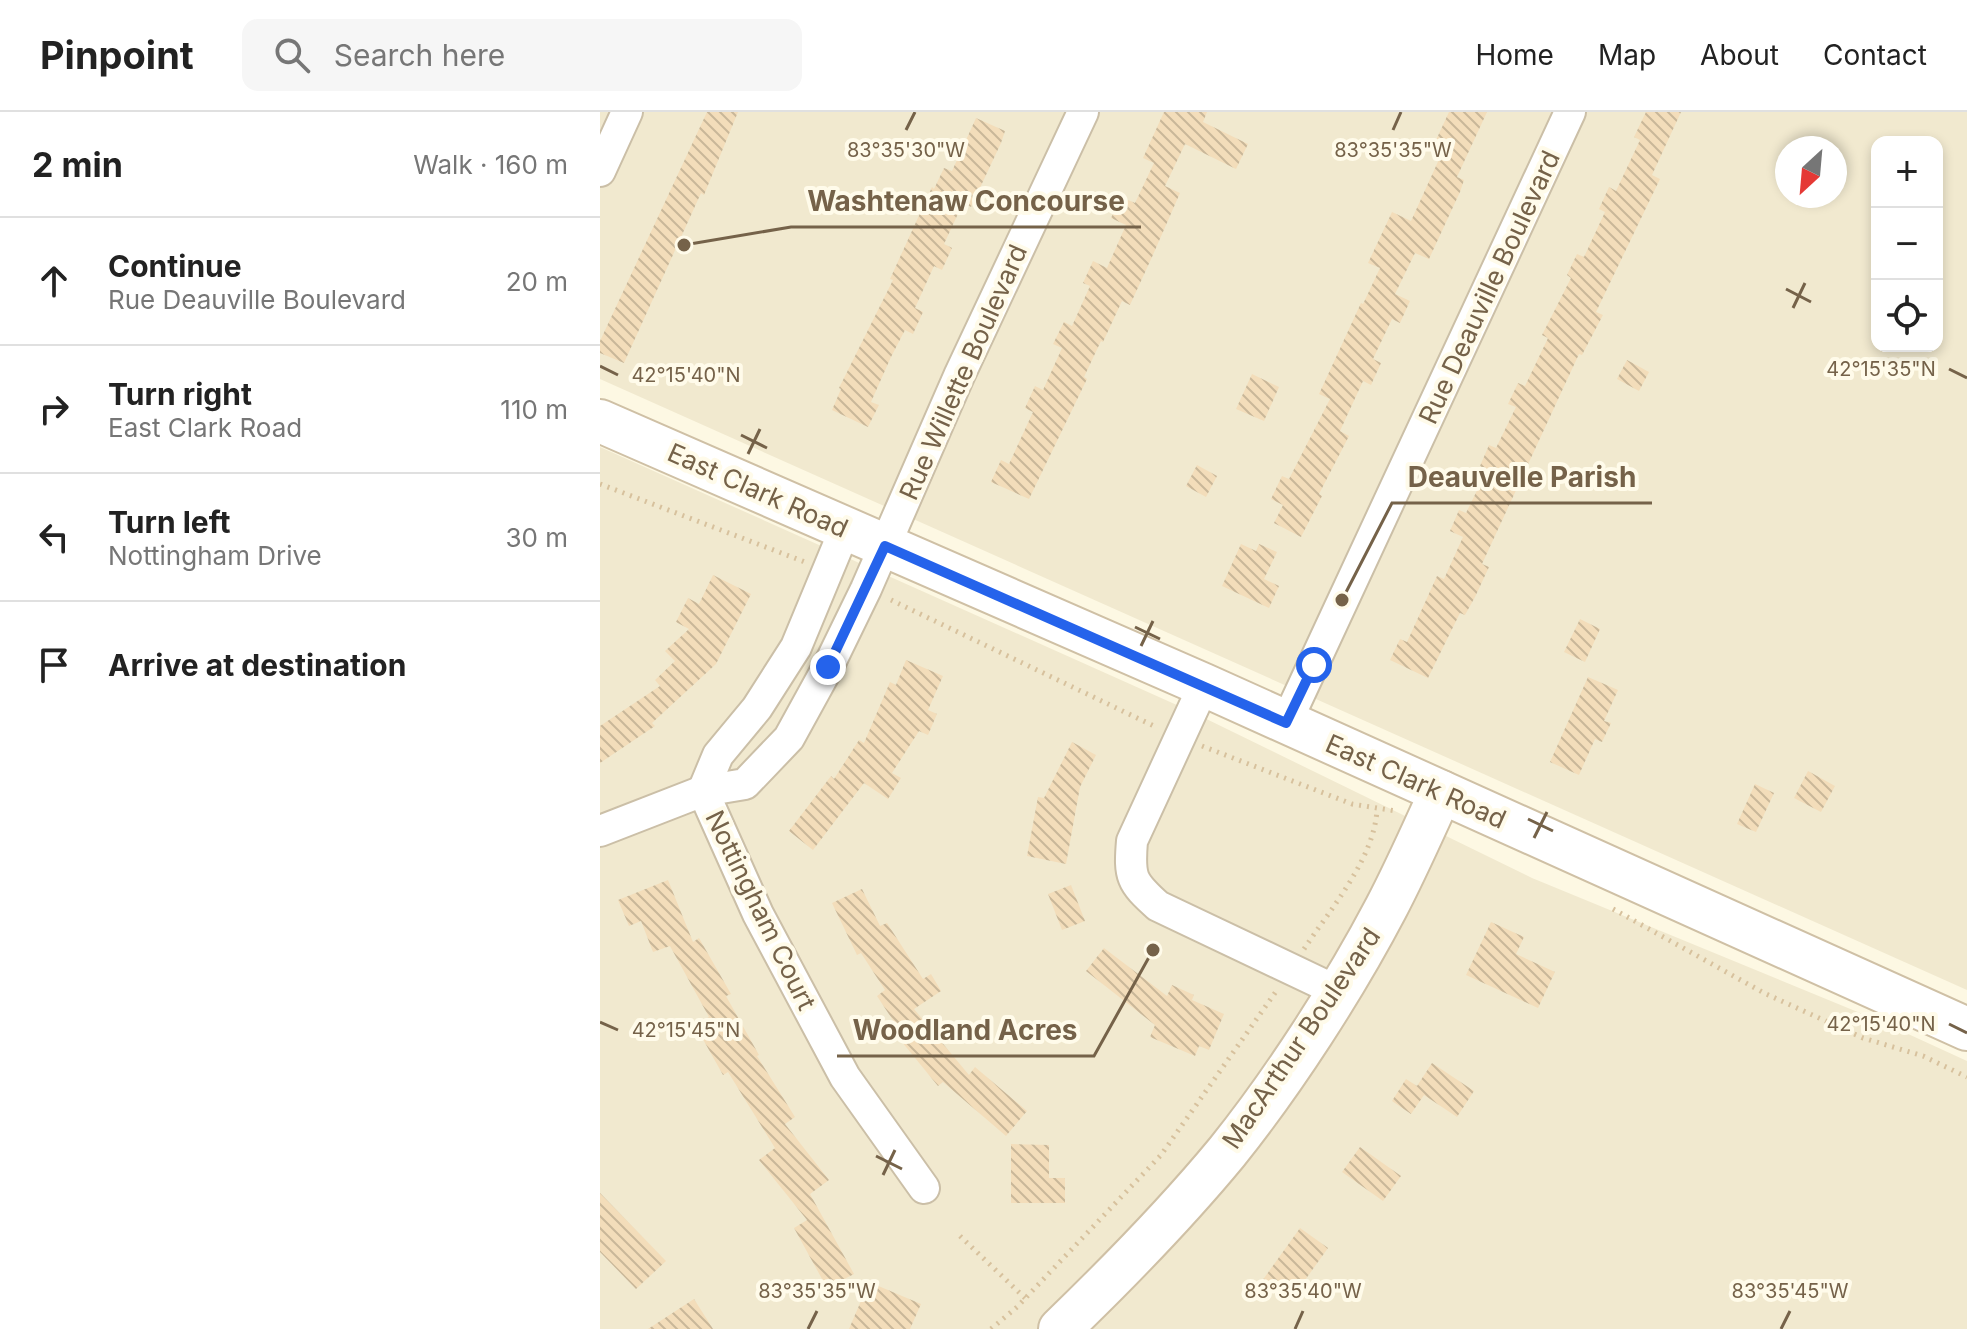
<!DOCTYPE html>
<meta charset="utf-8">
<style>
:root{--surface:#fff;--page:#f6f6f6;--text:#222;--muted:#767676;--line:#e0e0e0}
body{margin:0;font-family:Inter,sans-serif;background:var(--page);color:var(--text)}
.controls{position:absolute;right:24px;top:24px;display:grid;overflow:hidden;border-radius:16px;box-shadow:0 4px 12px #0003}
.controls button{width:72px;height:72px;display:grid;place-items:center;padding:0;border:0;border-bottom:2px solid var(--line);background:var(--surface);color:var(--text);font:40px sans-serif}
.compass{position:absolute;left:1175px;top:24px;width:72px;height:72px;border-radius:50%;background:var(--surface);box-shadow:0 4px 12px #0003;rotate:206deg}
.stop{position:absolute;width:24px;height:24px;margin:-18px;border:6px solid #2563eb;border-radius:50%;background:#fff}
.stop.end{background:#2563eb;border-color:#fff;box-shadow:0 2px 8px #0008}
.list{margin:0;padding:0;list-style:none}
h2{display:flex;justify-content:space-between;align-items:center;height:104px;margin:0;padding:0 32px;font-size:34px}
h2 small{font-size:26px;font-weight:400;color:var(--muted)}
.list li{display:grid;grid-template-columns:52px 1fr auto;gap:24px;align-items:center;box-sizing:border-box;height:128px;padding:0 32px;border-top:2px solid var(--line)}
.list b{display:block;font-size:30px;white-space:nowrap}
.list p{margin:0;font-size:26px;white-space:nowrap;color:var(--muted)}
.list em{font-size:26px;font-style:normal;color:var(--muted)}
.icon{flex:none;width:44px;height:44px;fill:none;stroke:currentColor;stroke-width:2;stroke-linecap:round;stroke-linejoin:round}
.map{position:relative;flex:none;width:1367px;height:1217px;overflow:hidden}
header{display:flex;align-items:center;gap:48px;box-sizing:border-box;height:112px;padding:0 40px;background:var(--surface);border-bottom:2px solid var(--line)}
header strong{font-size:38px}
nav{display:flex;gap:44px;margin-inline-start:auto;font-size:28px}
.search{width:560px;height:72px;background:var(--page);display:flex;align-items:center;gap:20px;box-sizing:border-box;padding:0 28px;border-radius:16px;color:var(--muted);font-size:30px}
main{display:flex}
aside{flex:1;background:var(--surface)}
.map>svg:first-child{display:block}
.residential{fill:#f1e9cf;fill-rule:evenodd}
.building{fill:url(#building-back-hatch)}
.lines{fill:none;stroke-linecap:round;stroke-linejoin:round}
.street-casing{stroke:#cbbfa7;stroke-width:34}
.secondary-casing{stroke:#cfc0a5;stroke-width:46}
.path{stroke:#d7c19d;stroke-width:5;stroke-dasharray:2 6;stroke-linecap:butt}
.street{stroke:#fff;stroke-width:30}
.secondary{stroke:#fff;stroke-width:42}
.route{stroke:#2563eb;stroke-width:10}
.ticks{fill:none;stroke:#756249;stroke-width:3}
.labels{text-anchor:middle;dominant-baseline:central;stroke-width:8;stroke-linejoin:round;paint-order:stroke}
.street-label{font-size:26px;fill:#756249;stroke:#fffbea}
.ticks-label{font-size:20px;text-anchor:middle;fill:#756249;stroke:#fffbea;stroke-width:8;stroke-linejoin:round;paint-order:stroke}
.leader{fill:none;stroke:#756249;stroke-width:3}
.callout-dot{fill:#756249;stroke:#fffbea;stroke-width:3}
.callout-label{font-size:28px;text-anchor:middle;font-weight:bold;fill:#756249;stroke:#fffbea;stroke-width:8;stroke-linejoin:round;paint-order:stroke}
</style>
<header>
<strong>Pinpoint</strong>
<div class="search"><svg class="icon" aria-label="search" viewBox="0 0 24 24"><circle cx="10" cy="10" r="6"/><path d="M15 15l6 6"/></svg>Search here</div>
<nav><a>Home</a><a>Map</a><a>About</a><a>Contact</a></nav>
</header>
<main>
<aside>
<h2>2 min<small>Walk · 160 m</small></h2>
<ul class="list">
<li><svg class="icon" aria-label="ahead" viewBox="0 0 24 24"><path d="M12 20V5M6 11l6-6 6 6"/></svg><div><b>Continue</b><p>Rue Deauville Boulevard</p></div><em>20 m</em></li>
<li><svg class="icon" aria-label="right" viewBox="0 0 24 24"><path d="M7 20v-9h11M14 6l5 5-5 5"/></svg><div><b>Turn right</b><p>East Clark Road</p></div><em>110 m</em></li>
<li><svg class="icon" aria-label="left" viewBox="0 0 24 24"><path d="M17 20v-9H6M10 6l-5 5 5 5"/></svg><div><b>Turn left</b><p>Nottingham Drive</p></div><em>30 m</em></li>
<li><svg class="icon" aria-label="arrive" viewBox="0 0 24 24"><path d="M6 21V4h12l-3 4 3 4H6"/></svg><div><b>Arrive at destination</b></div></li>
</ul>
</aside>
<div class="map">
<svg width="1367" height="1217" viewBox="0 0 1367 1217">
<defs>
<pattern id="building-back-hatch" width="6" height="6" patternUnits="userSpaceOnUse" patternTransform="scale(2)"><rect width="6" height="6" fill="#f3ddba"/><path d="M-1 5l2 2M0 0l6 6M5-1l2 2" fill="none" stroke="#c9b799"/></pattern>
</defs>
<rect width="100%" height="100%" fill="#fdf8e3"/>
<g class="residential">
<path d="M0,0H1367V878L0,267ZM1277,30H1337V234H1277ZM1187,36H1235V84H1187Z"/>
<path d="M0,335L588,598L932,766L1282,910L1367,949V1217H0Z"/>
</g>
<g class="building">
<path d="M107,0H138L104,83L101,81L24,251L0,241V229Z"/>
<path d="M564,0H607L603,10L648,32L636,57L585,32L565,74L580,81L552,145L530,193L522,189L503,230L501,229L484,265L487,267L429,387L391,370L401,348L409,352L433,300L425,296L435,274L443,278L462,236L453,232L464,210L472,214L490,174L483,171L493,149L507,156L526,113L511,106L521,85L535,91L554,51L543,46Z"/>
<path d="M849,0H887L857,65L864,68L860,80L829,147L815,141L795,182L810,189L800,211L792,207L773,247L781,251L771,273L763,269L740,319L749,324L719,382L722,384L701,425L674,411L683,393L671,387L682,364L689,367L730,287L719,282L761,191L763,192L780,156L768,151L792,100L811,109L846,32L836,28Z"/>
<path d="M1046,0H1081L1052,63L1060,67L996,200L1003,203L982,243L979,242L882,452L889,455L875,485L865,503L860,501L828,566L790,548L800,527L807,530L837,464L844,467L863,425L850,419L859,398L866,401L887,358L880,354L889,333L896,336L916,295L908,292L918,271L925,274L948,226L942,223L971,166L967,163L977,142L984,145L1005,100L999,97L1009,75L1016,79L1040,28L1034,25Z"/>
<path d="M376,6L405,19L401,31L371,95L363,91L344,132L352,136L342,158L334,154L315,196L323,200L313,222L305,218L291,245L271,290L279,293L268,315L232,298L241,277L239,276L293,168L290,167L332,75L334,77L344,56L352,59Z"/>
<path d="M1027,248L1049,260L1039,279L1017,267Z"/>
<path d="M652,262L679,275L664,309L636,297Z"/>
<path d="M597,353L617,364L606,385L586,374Z"/>
<path d="M641,432L656,439L659,432L677,440L664,467L679,474L669,496L622,474Z"/>
<path d="M113,463L151,482L116,552L52,611L55,614L0,651V614L60,574L55,568L75,549L65,539L89,517L76,510L88,486L99,492Z"/>
<path d="M980,507L1000,517L985,550L964,540Z"/>
<path d="M306,548L343,564L328,598L337,602L328,623L319,619L292,661L301,666L288,687L264,671L213,738L189,719L231,664L234,667L259,628L264,631L290,570L296,573Z"/>
<path d="M988,565L1018,578L1004,609L1011,611L1002,630L995,627L979,663L950,650Z"/>
<path d="M472,630L496,643L480,675L466,752L427,744L438,685L444,686Z"/>
<path d="M1208,659L1235,674L1221,700L1194,686Z"/>
<path d="M1155,672L1174,681L1156,720L1137,712Z"/>
<path d="M68,768L93,830L99,826L131,882L126,884L159,943L157,944L195,1005L185,1012L229,1068L210,1082L254,1162L227,1176L194,1116L207,1108L159,1048L175,1036L128,960L123,963L95,913L109,905L70,834L53,840L41,809L29,814L18,788Z"/>
<path d="M471,773L485,809L462,818L448,782Z"/>
<path d="M262,777L280,814L287,811L323,867L331,862L341,879L314,897L369,963L375,955L427,999L406,1024L343,970L338,974L293,919L298,916L277,884L285,878L261,841L257,843L232,791Z"/>
<path d="M891,810L924,825L916,842L955,860L938,896L866,863Z"/>
<path d="M504,836L567,884L572,873L594,883L592,888L624,902L609,938L599,934L595,944L550,925L555,913L486,859Z"/>
<path d="M832,951L874,979L857,1005L824,983L811,1002L792,989L806,967L817,974Z"/>
<path d="M411,1032L449,1033V1066H465V1091H411Z"/>
<path d="M760,1035L801,1064L783,1089L742,1060Z"/>
<path d="M0,1081L66,1149L36,1177L0,1140Z"/>
<path d="M700,1116L728,1136L690,1189L662,1169Z"/>
<path d="M269,1170L321,1192L310,1217H249Z"/>
<path d="M94,1187L113,1217H48Z"/>
</g>
<g class="lines">
<defs>
<g id="street">
<path d="M0,59L27,0"/>
<path d="M604,573L532,729C529,765 531,770 558,794L737,879"/>
<path d="M686,611L970,0"/>
<path d="M103,679L158,802L245,965L324,1076"/>
<path d="M103,679L118,643L157,596L196,535L245,417"/>
<path d="M0,719L103,679L145,672L189,626L228,555L266,477L359,264L483,0"/>
</g>
<g id="secondary">
<path d="M0,309L604,573L1367,917"/>
<path d="M460,1217C518,1161 575,1103 627,1040C684,969 744,876 786,796C806,758 823,719 841,680"/>
</g>
</defs>
<use href="#street" class="street-casing"/>
<use href="#secondary" class="secondary-casing"/>
<g class="path">
<path d="M0,372L205,450"/>
<path d="M291,488L556,615"/>
<path d="M602,634L752,692L796,699"/>
<path d="M1013,797L1164,881L1263,926L1323,944L1367,965"/>
<path d="M704,837C731,796 774,747 777,698"/>
<path d="M360,1124L425,1186"/>
<path d="M391,1217L417,1195L561,1043L677,878"/>
</g>
<use href="#street" class="street"/>
<use href="#secondary" class="secondary"/>
</g>
<g class="lines">
<path class="route" d="M228,555L285,434L686,611L714,553"/>
</g>
<path class="ticks" d="M306,18L315,0M793,18L801,0M1186,177L1211,190M1193,196L1205,171M0,254L18,263M1349,257L1367,266M141,323L167,336M148,342L160,317M535,515L560,527M541,534L553,509M928,707L953,719M934,726L947,700M0,910L18,918M1349,912L1367,921M276,1044L302,1057M283,1063L295,1038M208,1217L217,1199M695,1217L703,1199M1181,1217L1190,1199"/>
<g class="labels">
<g class="street-label">
<text transform="translate(889 175) rotate(-65)">Rue Deauville Boulevard</text>
<text transform="translate(363 260) rotate(-66)">Rue Willette Boulevard</text>
<text transform="translate(158 378) rotate(24)">East Clark Road</text>
<text transform="translate(816 669) rotate(24)">East Clark Road</text>
<text transform="translate(161 798) rotate(64)">Nottingham Court</text>
<text transform="translate(701 926) rotate(-56)">MacArthur Boulevard</text>
</g>
</g>
<g class="ticks-label">
<text x="306" y="45">83°35'30"W</text>
<text x="793" y="45">83°35'35"W</text>
<text x="1281" y="264">42°15'35"N</text>
<text x="86" y="270">42°15'40"N</text>
<text x="1281" y="919">42°15'40"N</text>
<text x="86" y="925">42°15'45"N</text>
<text x="217" y="1186">83°35'35"W</text>
<text x="703" y="1186">83°35'40"W</text>
<text x="1190" y="1186">83°35'45"W</text>
</g>
<path class="leader" d="M84 133L191 115H541M742 488L792 391H1052M553 838L494 944H237"/>
<g class="callout-dot">
<circle cx="84" cy="133" r="8"/>
<circle cx="742" cy="488" r="8"/>
<circle cx="553" cy="838" r="8"/>
</g>
<g class="callout-label">
<text x="366" y="99">Washtenaw Concourse</text>
<text x="922" y="375">Deauvelle Parish</text>
<text x="365" y="928">Woodland Acres</text>
</g>
</svg>
<div class="controls">
<button>+</button>
<button>−</button>
<button><svg class="icon" aria-label="locate" viewBox="0 0 24 24"><circle cx="12" cy="12" r="6"/><path d="M12 2v4M12 18v4M2 12h4M18 12h4"/></svg></button>
</div>
<svg class="compass" viewBox="-18 -18 36 36"><path d="M0-13l5 13h-10z" fill="#e53935"/><path d="M0 13l5-13h-10z" fill="#767676"/></svg>
<div class="stop" style="left:714px;top:553px"></div>
<div class="stop end" style="left:228px;top:555px"></div>
</div>
</main>
